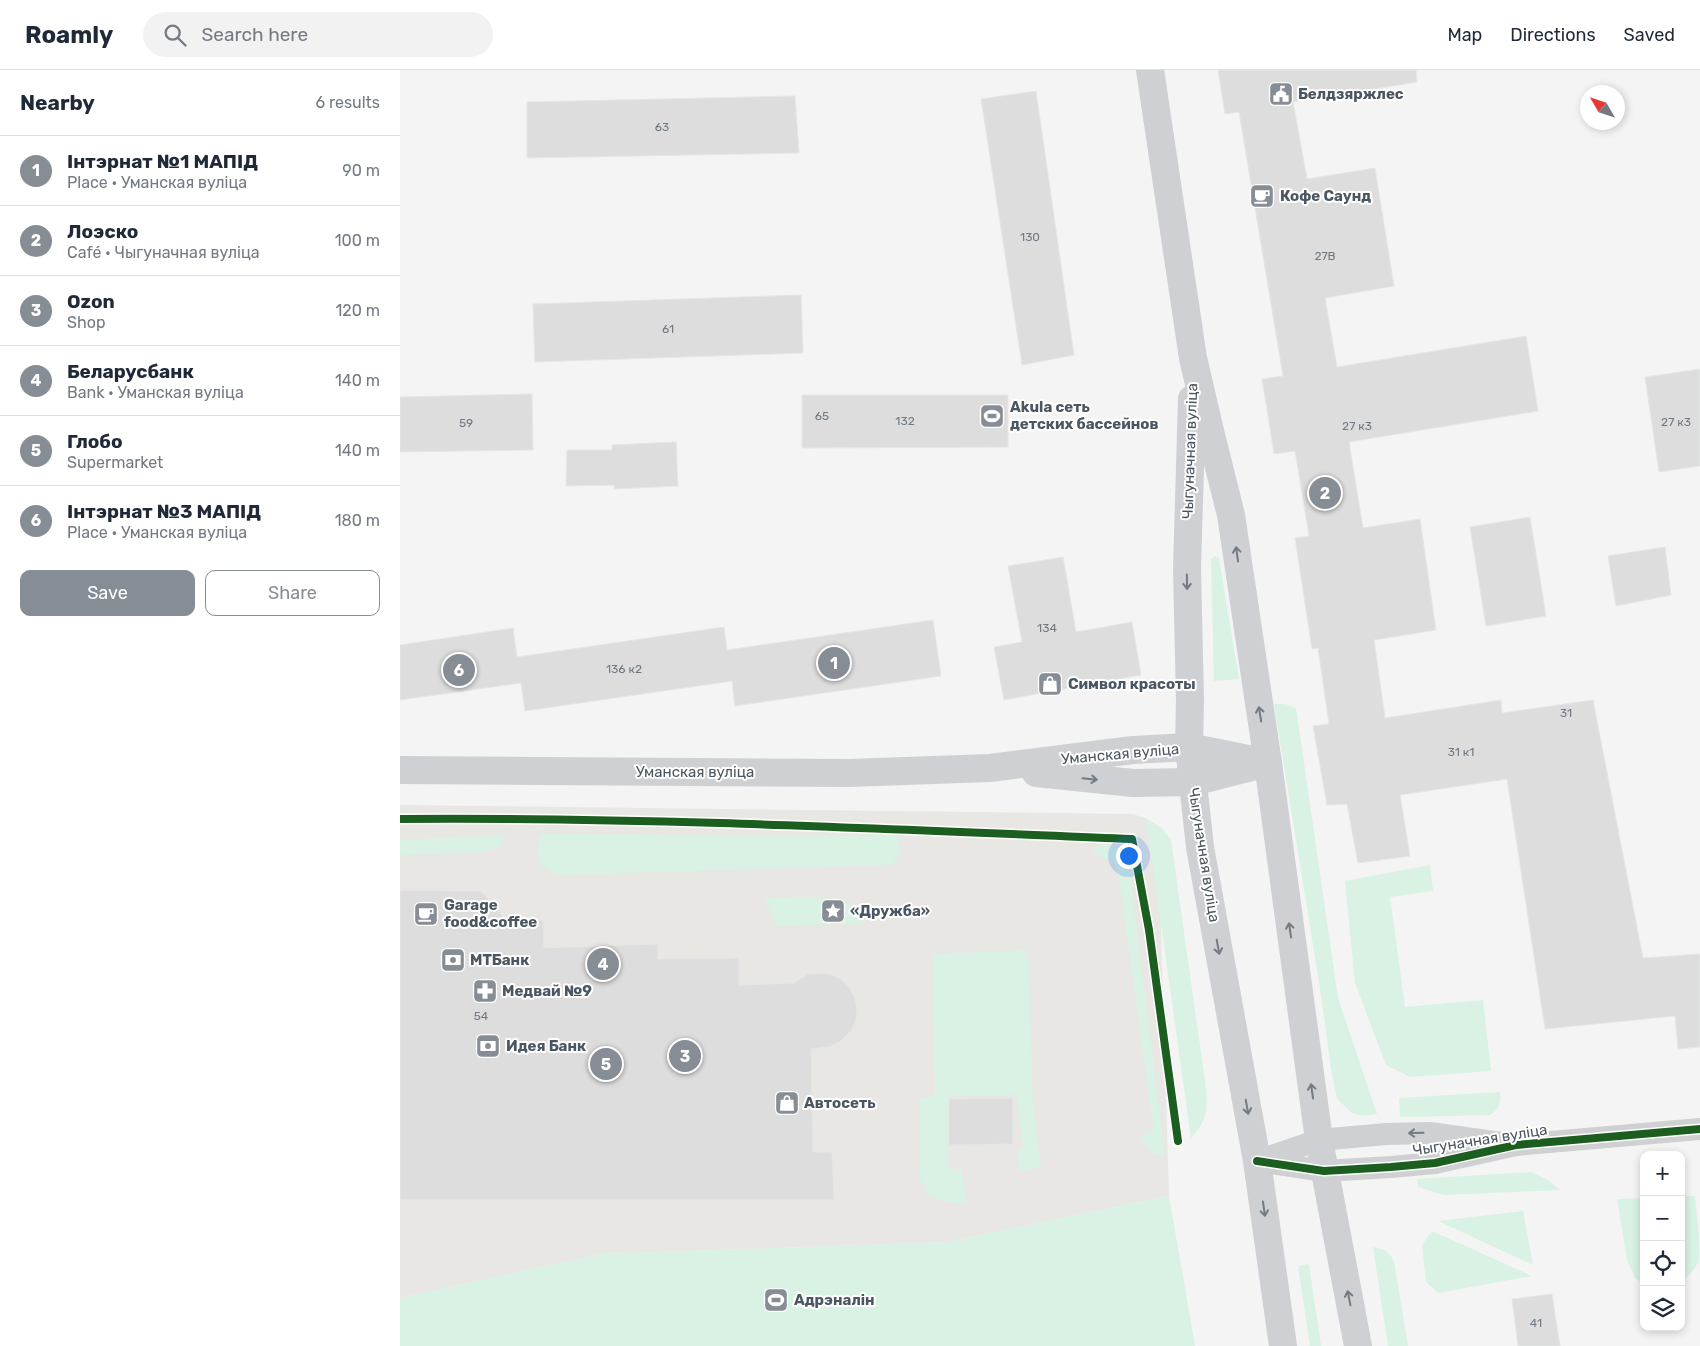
<!DOCTYPE html>
<meta charset="utf-8">
<style>
:root{--surface:#fff;--page:#f2f2f3;--text:#1f2937;--muted:#747a83;--line:#e0e1e3;--accent:#868d94}
body{margin:0;font-family:Rubik,sans-serif;background:var(--page);color:var(--text)}
.controls{position:absolute;right:15px;bottom:15px;display:grid;overflow:hidden;border-radius:10px;box-shadow:0 2px 8px #0003}
.controls button{width:45px;height:45px;display:grid;place-items:center;padding:0;border:0;border-bottom:1px solid var(--line);background:var(--surface);color:var(--text);font:25px sans-serif}
.compass{position:absolute;left:1180px;top:15px;width:45px;height:45px;border-radius:50%;background:var(--surface);box-shadow:0 2px 8px #0003;rotate:309deg}
.you{position:absolute;left:728px;top:785px;width:18px;height:18px;margin:-12px;border:4px solid #fff;border-radius:50%;background:#1a73e8;box-shadow:0 0 0 8px #1a73e833}
.badge{display:grid;place-items:center;width:32px;height:32px;border-radius:50%;background:var(--accent);color:#fff;font-size:16px;font-weight:700}
.pin{position:absolute;translate:-50% -50%;border:2px solid #fff;box-shadow:0 1px 5px #0006}
.list{margin:0;padding:0;list-style:none}
h2{display:flex;justify-content:space-between;align-items:center;height:65px;margin:0;padding:0 20px;font-size:21px}
h2 small{font-size:16px;font-weight:400;color:var(--muted)}
.list li{display:grid;grid-template-columns:32px 1fr auto;gap:15px;align-items:center;box-sizing:border-box;height:70px;padding:0 20px;border-top:1px solid var(--line)}
.list b{display:block;font-size:19px;white-space:nowrap}
.list p{margin:0;font-size:16px;white-space:nowrap;color:var(--muted)}
.list em{font-size:16px;font-style:normal;color:var(--muted)}
.actions{display:flex;gap:10px;padding:15px 20px}
.actions a{flex:1;padding:11px 0;border:1px solid var(--accent);border-radius:10px;text-align:center;font-size:18px;color:var(--accent)}
.actions .main{background:var(--accent);color:#fff}
.icon{flex:none;width:28px;height:28px;fill:none;stroke:currentColor;stroke-width:2;stroke-linecap:round;stroke-linejoin:round}
.map{position:relative;flex:none;width:1300px;height:1276px;overflow:hidden}
header{display:flex;align-items:center;gap:30px;box-sizing:border-box;height:70px;padding:0 25px;background:var(--surface);border-bottom:1px solid var(--line)}
header strong{font-size:24px}
nav{display:flex;gap:28px;margin-inline-start:auto;font-size:18px}
.search{width:350px;height:45px;background:var(--page);display:flex;align-items:center;gap:12px;box-sizing:border-box;padding:0 18px;border-radius:28px;color:var(--muted);font-size:19px}
main{display:flex}
aside{flex:1;background:var(--surface)}
.map>svg:first-child{display:block}
.commercial{fill:#e8e7e3}
.green{fill:#d9f2e3}
.building{fill:#ddddde;stroke:#e5e6e7}
.lines{fill:none;stroke-linecap:round;stroke-linejoin:round}
.street{stroke:#ced0d2;stroke-width:22}
.secondary{stroke:#ced0d4;stroke-width:28}
.cycleway-casing{stroke:#fff;stroke-width:11}
.cycleway{stroke:#1b5e20;stroke-width:8}
.oneway{stroke:#727b84}
.oneway2{stroke:#727b83}
.labels{text-anchor:middle;dominant-baseline:central;stroke-width:4;stroke-linejoin:round;paint-order:stroke}
.number-label{font-size:12px;fill:#707881}
.poi-label{font-size:15px;font-weight:bold;fill:#4a5661;stroke:#fff;text-anchor:start}
.street-label{font-size:15px;fill:#4a5661;stroke:#fff}
</style>
<header>
<strong>Roamly</strong>
<div class="search"><svg class="icon" aria-label="search" viewBox="0 0 24 24"><circle cx="10" cy="10" r="6"/><path d="M15 15l6 6"/></svg>Search here</div>
<nav><a>Map</a><a>Directions</a><a>Saved</a></nav>
</header>
<main>
<aside>
<h2>Nearby<small>6 results</small></h2>
<ul class="list">
<li><span class="badge">1</span><div><b>Інтэрнат №1 МАПІД</b><p>Place · Уманская вуліца</p></div><em>90 m</em></li>
<li><span class="badge">2</span><div><b>Лоэско</b><p>Café · Чыгуначная вуліца</p></div><em>100 m</em></li>
<li><span class="badge">3</span><div><b>Ozon</b><p>Shop</p></div><em>120 m</em></li>
<li><span class="badge">4</span><div><b>Беларусбанк</b><p>Bank · Уманская вуліца</p></div><em>140 m</em></li>
<li><span class="badge">5</span><div><b>Глобо</b><p>Supermarket</p></div><em>140 m</em></li>
<li><span class="badge">6</span><div><b>Інтэрнат №3 МАПІД</b><p>Place · Уманская вуліца</p></div><em>180 m</em></li>
</ul>
<div class="actions"><a class="main">Save</a><a>Share</a></div>
</aside>
<div class="map">
<svg width="1300" height="1276" viewBox="0 0 1300 1276">
<rect width="100%" height="100%" fill="#f4f4f4"/>
<path class="commercial" d="M0,735L732,744L746,748L758,761L769,1126L547,1172L201,1184L0,1228Z"/>
<g class="green">
<path d="M815,486L819,488L839,609L814,611L811,489Z"/>
<path d="M874,634H885L896,638L938,928L977,1044L962,1046L952,1043L937,1029L931,999L922,931Z"/>
<path d="M746,748L762,758L771,770L806,1018C807,1042 808,1048 791,1068Z"/>
<path d="M140,764L498,766L500,785L491,795L157,805L141,796L137,782Z"/>
<path d="M106,765L98,778L82,782L0,785V770Z"/>
<path d="M706,773L722,781L728,789L764,1077L763,1085C750,1085 745,1078 741,1067L754,1061L717,795L692,781L699,774Z"/>
<path d="M1030,795L1033,821L990,827L1005,937L1083,930L1091,1001L1010,1007L986,995L955,913L945,811Z"/>
<path d="M365,828C393,828 429,822 454,837C459,840 463,848 466,853L376,856Z"/>
<path d="M628,880L633,1036L641,1097L619,1102L617,1081L623,1078L617,1025L547,1026L549,1029L548,1095L552,1099H561L567,1132L556,1133L542,1131L527,1124L520,1108V1028L535,1026L533,884Z"/>
<path d="M1100,1022C1101,1033 1099,1039 1090,1045L1000,1047L999,1028Z"/>
<path d="M1131,1102L1148,1110L1160,1120L1044,1125L1018,1117L1017,1109Z"/>
<path d="M769,1126L795,1276H0V1228L201,1184L547,1172Z"/>
<path d="M1281,1126H1295C1297,1144 1300,1173 1299,1190C1296,1199 1288,1206 1281,1212Z"/>
<path d="M1244,1128V1214L1235,1208L1227,1190L1217,1129Z"/>
<path d="M1123,1141L1133,1195L1038,1151Z"/>
<path d="M1032,1161L1132,1206L1038,1223L1026,1212L1022,1175Z"/>
<path d="M973,1177C985,1179 989,1181 994,1192L1008,1276H988Z"/>
<path d="M909,1194L921,1276H910L898,1196Z"/>
</g>
<g class="building">
<path d="M818,0H1016L1017,12L893,32L907,109L975,98L994,216L925,228L937,297L1126,266L1138,341L949,372L963,458L1020,449L1036,560L974,570L985,648L1101,630L1102,643L1193,630L1243,888L1300,884V977L1278,979L1275,946L1145,959L1107,709L1000,725L1010,786L958,793L947,734L927,735L913,656L929,654L918,578L912,579L895,468L909,466L895,381L874,384L862,309L883,306L839,42L825,44Z"/>
<path d="M636,21L674,285L622,295L581,29Z"/>
<path d="M395,26L399,83L127,88V32Z"/>
<path d="M401,225L403,283L135,292L133,234Z"/>
<path d="M1300,299V396L1259,402L1245,307Z"/>
<path d="M132,324L133,380L0,382V327Z"/>
<path d="M402,325H608V377L402,378Z"/>
<path d="M276,372L278,416L214,419V415L166,416L167,380H212V375Z"/>
<path d="M1130,447L1146,546L1086,556L1070,457Z"/>
<path d="M1265,477L1271,525L1216,536L1208,486Z"/>
<path d="M663,487L676,562L732,552L741,605L604,630L594,577L622,572L608,496Z"/>
<path d="M533,550L541,606L335,636L332,611L125,641L121,613L0,630V575L113,558L117,587L324,557L327,580Z"/>
<path d="M0,820L81,821L98,839L106,851L143,850L144,878L258,874V889L339,888V915L394,913L408,904L417,903L430,904L441,909L450,919L455,929L457,939L456,950L451,961L441,971L429,977L411,979L413,1082H432L434,1130H0Z"/>
<path d="M613,1028V1074L549,1075V1029Z"/>
<path d="M1152,1224L1160,1276H1118L1112,1229Z"/>
</g>
<g class="lines">
<g class="street">
<path d="M860,1090L919,1070L986,1064L1030,1063L1101,1073"/>
<path d="M857,1091L924,1101L991,1097L1035,1093L1116,1075L1300,1059"/>
</g>
<g class="secondary">
<path d="M750,0L793,288L810,361L831,445L868,693L919,1070L958,1276"/>
<path d="M792,329L787,499L790,630L789,677L800,777L857,1091L883,1276"/>
<path d="M0,700L448,703L590,698L733,680L789,677L868,693"/>
<path d="M636,703L733,713L793,712L860,695"/>
</g>
<defs>
<g id="cycleway">
<path d="M0,749C244,747 488,759 732,769L749,860L778,1071"/>
<path d="M857,1091L924,1101L991,1097L1035,1093L1116,1075L1300,1059"/>
</g>
</defs>
<use href="#cycleway" class="cycleway-casing"/>
<use href="#cycleway" class="cycleway"/>
</g>
<defs><path id="oneway-shaft" d="M-6 0H5M1.5-3L5.5 0L1.5 3" fill="none" stroke-width="1.6" stroke-linecap="round" stroke-linejoin="round" transform="scale(1.25)"/></defs>
<g class="oneway">
<use href="#oneway-shaft" transform="translate(837 484) rotate(-98)"/>
<use href="#oneway-shaft" transform="translate(787 512) rotate(89)"/>
<use href="#oneway-shaft" transform="translate(860 644) rotate(-99)"/>
<use href="#oneway-shaft" transform="translate(690 709) rotate(6)"/>
<use href="#oneway-shaft" transform="translate(890 860) rotate(-98)"/>
<use href="#oneway-shaft" transform="translate(818 877) rotate(80)"/>
<use href="#oneway-shaft" transform="translate(912 1021) rotate(-98)"/>
<use href="#oneway-shaft" transform="translate(847 1037) rotate(80)"/>
<use href="#oneway-shaft" transform="translate(864 1139) rotate(82)"/>
<use href="#oneway-shaft" transform="translate(949 1228) rotate(-101)"/>
</g>
<use class="oneway2" href="#oneway-shaft" transform="translate(1016 1063) rotate(179)"/>
<defs>
<symbol id="civic-square" viewBox="-11 -11 22 22"><rect x="-9" y="-9" width="18" height="18" rx="4" fill="#868d94" stroke="#fff"/><path d="M-.6-6.5H3V-4.5H.6V-3L4-1V1h2V6H-6V1h2V-1L-.6-3ZM-1.2 2.5V6h2.4V2.5Z" fill="#fff"/></symbol>
<symbol id="cafe-square" viewBox="-11 -11 22 22"><rect x="-9" y="-9" width="18" height="18" rx="4" fill="#868d94" stroke="#fff"/><path d="M-5.5-4.5H6V0H3Q3 3.5 0 3.5H-2.5Q-5.5 3.5-5.5 0ZM3-3.2v2h1.7v-2ZM-6 4.5H4V6H-6Z" fill="#fff"/></symbol>
<symbol id="stadium-square" viewBox="-11 -11 22 22"><rect x="-9" y="-9" width="18" height="18" rx="4" fill="#868d94" stroke="#fff"/><path d="M0-5a6.5 5 0 1 0 0 10a6.5 5 0 1 0 0-10ZM-3.5-1.8h7v3.6h-7Z" fill="#fff"/></symbol>
<symbol id="shop-square" viewBox="-11 -11 22 22"><rect x="-9" y="-9" width="18" height="18" rx="4" fill="#868d94" stroke="#fff"/><path d="M-5-2.5h2.3a2.7 3.5 0 0 1 5.4 0H5L5.5 6h-11ZM-1.5-2.5h3a1.5 2.3 0 0 0-3 0Z" fill="#fff"/></symbol>
<symbol id="sight-square" viewBox="-11 -11 22 22"><rect x="-9" y="-9" width="18" height="18" rx="4" fill="#868d94" stroke="#fff"/><path d="M0-6L1.8-2.2L6-1.7L2.9 1.2L3.7 5.4L0 3.3L-3.7 5.4L-2.9 1.2L-6-1.7L-1.8-2.2Z" fill="#fff"/></symbol>
<symbol id="bank-square" viewBox="-11 -11 22 22"><rect x="-9" y="-9" width="18" height="18" rx="4" fill="#868d94" stroke="#fff"/><path d="M-6-4H6V4H-6ZM0-2.3a2.3 2.3 0 1 0 0 4.6a2.3 2.3 0 1 0 0-4.6Z" fill="#fff"/></symbol>
<symbol id="pharmacy-square" viewBox="-11 -11 22 22"><rect x="-9" y="-9" width="18" height="18" rx="4" fill="#868d94" stroke="#fff"/><path d="M-2-6h4v4h4v4h-4v4h-4v-4h-4v-4h4Z" fill="#fff"/></symbol>
</defs>
<g fill-rule="evenodd">
<use href="#civic-square" x="867" y="10" width="28" height="28"/>
<use href="#cafe-square" x="848" y="112" width="28" height="28"/>
<use href="#stadium-square" x="578" y="332" width="28" height="28"/>
<use href="#shop-square" x="636" y="600" width="28" height="28"/>
<use href="#sight-square" x="419" y="827" width="28" height="28"/>
<use href="#cafe-square" x="12" y="830" width="28" height="28"/>
<use href="#bank-square" x="39" y="876" width="28" height="28"/>
<use href="#pharmacy-square" x="71" y="907" width="28" height="28"/>
<use href="#bank-square" x="74" y="962" width="28" height="28"/>
<use href="#shop-square" x="373" y="1019" width="28" height="28"/>
<use href="#stadium-square" x="362" y="1216" width="28" height="28"/>
</g>
<g class="labels">
<g class="number-label">
<text x="262" y="57">63</text>
<text x="630" y="167">130</text>
<text x="925" y="186">27В</text>
<text x="268" y="259">61</text>
<text x="422" y="346">65</text>
<text x="505" y="351">132</text>
<text x="1276" y="352">27 к3</text>
<text x="66" y="353">59</text>
<text x="957" y="356">27 к3</text>
<text x="647" y="558">134</text>
<text x="224" y="599">136 к2</text>
<text x="1166" y="643">31</text>
<text x="1061" y="682">31 к1</text>
<text x="81" y="946">54</text>
<text x="1136" y="1253">41</text>
</g>
<g class="poi-label">
<text x="898" y="24">Белдзяржлес</text>
<text x="880" y="126">Кофе Саунд</text>
<text x="610" y="337">Akula сеть<tspan x="610" dy="17">детских бассейнов</tspan></text>
<text x="668" y="614">Символ красоты</text>
<text x="44" y="835">Garage<tspan x="44" dy="17">food&amp;coffee</tspan></text>
<text x="450" y="841">«Дружба»</text>
<text x="70" y="890">МТБанк</text>
<text x="102" y="921">Медвай №9</text>
<text x="106" y="976">Идея Банк</text>
<text x="404" y="1033">Автосеть</text>
<text x="394" y="1230">Адрэналін</text>
</g>
<g class="street-label">
<text transform="translate(790 381) rotate(-88)">Чыгуначная вуліца</text>
<text transform="translate(720 684) rotate(-5)">Уманская вуліца</text>
<text x="295" y="702">Уманская вуліца</text>
<text transform="translate(804 785) rotate(81)">Чыгуначная вуліца</text>
<text transform="translate(1080 1070) rotate(-9)">Чыгуначная вуліца</text>
</g>
</g>
</svg>
<div class="controls">
<button>+</button>
<button>−</button>
<button><svg class="icon" aria-label="locate" viewBox="0 0 24 24"><circle cx="12" cy="12" r="6"/><path d="M12 2v4M12 18v4M2 12h4M18 12h4"/></svg></button>
<button><svg class="icon" aria-label="layers" viewBox="0 0 24 24"><path d="M12 4l9 5-9 5-9-5zM3 14l9 5 9-5"/></svg></button>
</div>
<svg class="compass" viewBox="-18 -18 36 36"><path d="M0-13l5 13h-10z" fill="#e53935"/><path d="M0 13l5-13h-10z" fill="#747a83"/></svg>
<div class="you"></div>
<div class="pin badge" style="left:434px;top:593px">1</div>
<div class="pin badge" style="left:925px;top:423px">2</div>
<div class="pin badge" style="left:285px;top:986px">3</div>
<div class="pin badge" style="left:203px;top:894px">4</div>
<div class="pin badge" style="left:206px;top:994px">5</div>
<div class="pin badge" style="left:59px;top:600px">6</div>
</div>
</main>
